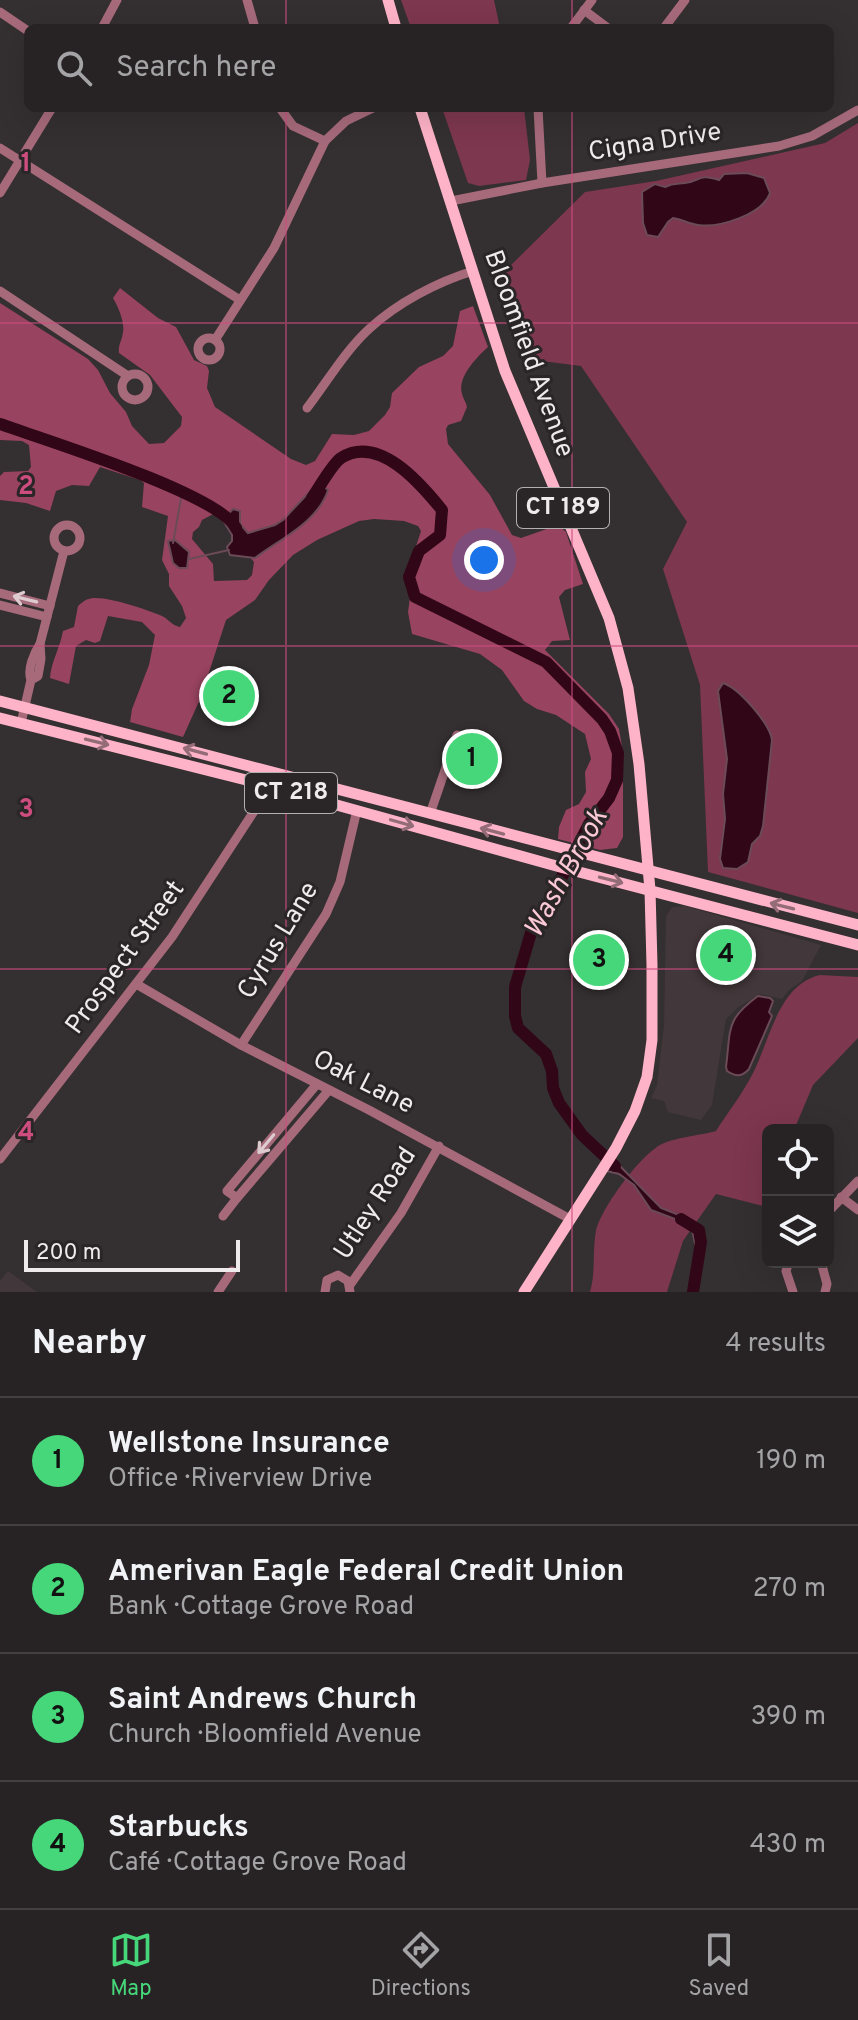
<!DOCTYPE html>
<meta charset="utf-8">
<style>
:root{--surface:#272324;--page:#2f2b2c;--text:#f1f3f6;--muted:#a4a4a6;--line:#434041;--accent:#46d77a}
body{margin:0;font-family:Overpass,sans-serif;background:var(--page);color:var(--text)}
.controls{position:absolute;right:24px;bottom:24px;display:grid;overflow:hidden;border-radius:12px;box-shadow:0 8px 32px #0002}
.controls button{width:72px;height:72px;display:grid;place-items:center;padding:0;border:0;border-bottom:2px solid var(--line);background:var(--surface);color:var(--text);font:40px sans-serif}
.scale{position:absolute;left:24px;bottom:20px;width:216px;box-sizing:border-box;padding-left:8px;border:4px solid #efebec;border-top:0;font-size:22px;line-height:28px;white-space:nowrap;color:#efebec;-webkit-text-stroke:6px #2a2527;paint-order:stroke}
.you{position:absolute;left:484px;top:560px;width:28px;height:28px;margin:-20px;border:6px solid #fff;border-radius:50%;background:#1a73e8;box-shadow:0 0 0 12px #1a73e833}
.badge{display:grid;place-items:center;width:52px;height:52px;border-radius:50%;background:var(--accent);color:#111;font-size:26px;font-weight:700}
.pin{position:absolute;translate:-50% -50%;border:4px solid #fff;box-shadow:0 2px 8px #0006}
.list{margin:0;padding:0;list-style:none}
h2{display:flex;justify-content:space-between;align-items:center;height:104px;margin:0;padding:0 32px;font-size:34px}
h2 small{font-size:26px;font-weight:400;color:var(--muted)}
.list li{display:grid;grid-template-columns:52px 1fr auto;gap:24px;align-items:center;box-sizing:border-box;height:128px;padding:0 32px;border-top:2px solid var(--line)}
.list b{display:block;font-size:30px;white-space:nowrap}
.list p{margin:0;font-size:26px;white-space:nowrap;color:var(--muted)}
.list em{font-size:26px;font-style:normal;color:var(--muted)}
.icon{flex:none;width:44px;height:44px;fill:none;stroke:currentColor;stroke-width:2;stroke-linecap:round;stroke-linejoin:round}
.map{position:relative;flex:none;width:858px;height:1292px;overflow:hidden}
.search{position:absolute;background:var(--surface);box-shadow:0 8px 32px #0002;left:24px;right:24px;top:24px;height:88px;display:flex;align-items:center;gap:20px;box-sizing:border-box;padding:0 28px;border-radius:12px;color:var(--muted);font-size:30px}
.sheet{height:616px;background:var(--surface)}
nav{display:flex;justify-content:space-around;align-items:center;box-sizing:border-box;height:112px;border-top:2px solid var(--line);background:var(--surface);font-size:22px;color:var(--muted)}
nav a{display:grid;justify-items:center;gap:4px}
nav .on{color:var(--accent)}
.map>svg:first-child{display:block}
.built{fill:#42373a}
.green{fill:#7d374e}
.forest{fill:#98435f;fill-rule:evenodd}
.water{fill:#310617;stroke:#6a4b57;stroke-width:2}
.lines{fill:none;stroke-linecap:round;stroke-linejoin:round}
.stream{stroke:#6a4b57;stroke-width:2}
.river{stroke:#310617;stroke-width:12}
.minor{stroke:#a66a7b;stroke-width:9}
.major{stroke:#feb3c8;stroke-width:11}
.oneway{stroke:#ddcbd0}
.oneway2{stroke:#946c78}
.grid{fill:none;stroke:#cd4d7f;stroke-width:2;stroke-opacity:0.55}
.labels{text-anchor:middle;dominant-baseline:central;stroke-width:6;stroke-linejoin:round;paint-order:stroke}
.shield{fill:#2a2527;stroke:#b4b0b1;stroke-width:2}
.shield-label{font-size:24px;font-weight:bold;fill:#efebec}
.street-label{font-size:26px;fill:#efebec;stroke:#2a2527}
.water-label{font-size:28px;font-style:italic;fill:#fbc8d5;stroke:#2a2527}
.grid-label{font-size:26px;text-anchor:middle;font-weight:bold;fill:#cd4d7f;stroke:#2a2527;stroke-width:6;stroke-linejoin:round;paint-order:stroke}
</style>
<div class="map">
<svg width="858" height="1292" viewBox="0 0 858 1292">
<rect width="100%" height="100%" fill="#342f30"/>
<g class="built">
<path d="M685,906L821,945L802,981L789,990L782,999L760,994L737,1008L726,1019L712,1105L701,1120L668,1112L664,1101L651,1098L657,1085L664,1025L666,916L672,907Z"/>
<path d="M8,1271L37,1292H0V1281Z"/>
</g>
<g class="green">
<path d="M401,0H494L500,28H411Z"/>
<path d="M442,108H524L530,160L526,180L479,186L468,183Z"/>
<path d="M858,123V913L708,872L700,685L663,569L687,522L581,366L526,359L505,271L585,192L656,181L825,143Z"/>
<path d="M820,975L858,977V1038L813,1085L794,1130H768V1204L763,1206L716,1194L683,1241L667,1292H590C596,1271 592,1251 596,1231C601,1208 641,1154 662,1144C673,1138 702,1135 716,1131C728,1112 743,1093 753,1073C770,1040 778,985 820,975Z"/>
</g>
<path class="forest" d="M120,288L158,318L176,327L194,360L207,366L209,371L207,388L215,407L291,459L306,465L315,461L332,434L354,435L369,431L385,415L390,407L392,393L419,367L443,356L453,346L460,311L473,306L488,347C477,357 457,377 462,394C463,398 466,402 467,407L461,421L448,425L446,429L448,444L490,495L512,535L521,538L558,525L566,532L583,584L565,590L559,597L570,640L552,641L545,650L609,714L619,729L623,752V837L617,848L600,850L558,839L559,827L566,810L579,804L586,792L585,772L591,759L585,734L556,715L537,709L524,701L502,670L480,654L412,634L408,612L412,583L409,568L421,531L418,526L404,521L374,519L359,521L317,540L293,555L269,580L255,600L226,620L201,697L183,737L130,722L132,709L149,665L155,635L142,622L108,616L100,641L95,643L86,640L76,646L69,684L50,678C51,662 60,648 63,631L74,627L78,606C80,604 86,599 89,599C102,594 151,611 164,617C170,621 172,625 180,627L186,618L182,606L169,586V574L162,560L168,516L142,507L144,483L140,480L100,467L89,486L72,485L56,491L50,511L26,503L0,500V476L4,472L28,471L31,467L29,445L22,441L0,440V303L88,359L98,370L110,393L126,412L132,426L149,444L164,443L181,426L182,417L150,375L119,353C118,344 122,341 123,332C125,323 118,306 113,298ZM217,512L230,522L234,538L254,562L252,575L247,580L214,581L213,564L192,539L193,532L199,527L202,520Z"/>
<g class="water">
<path d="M747,173L764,178L770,193C762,215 719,228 698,225C689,224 681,219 673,218L668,222L658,237L647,235L643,223L642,192L655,184L665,187C673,183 677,184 685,183C701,181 698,173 719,180L724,174Z"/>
<path d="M323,486L328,490C318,522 280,539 255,558L230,555L227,547L232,541V535L223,520L233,509L240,511V524L248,533L275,525L283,520L314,487Z"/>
<path d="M175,540L189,552L187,568H179L173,563L168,541Z"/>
<path d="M723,683C739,688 770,724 772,740L763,826L760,836L752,844L748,862L737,869L723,868L720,859L725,819L723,794L727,759L718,691Z"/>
<path d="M758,996L770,998L773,1001L769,1012L772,1016L749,1069C742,1077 736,1077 727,1071L726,1067C731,1029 725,1020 758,996Z"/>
<path d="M614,1160L661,1208L689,1219L702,1239V1260H695L696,1248L692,1230L686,1223L651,1210L634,1185L619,1174L607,1171Z"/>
</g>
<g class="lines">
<g class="stream">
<path d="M173,543L182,493"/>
<path d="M189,559L229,550"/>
</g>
<g class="river">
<path d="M0,424C42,439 219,494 236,528"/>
<path d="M312,498C319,488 332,464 341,458C379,434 421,484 442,510L440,535L419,551L409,577L415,597L546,662L602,719L610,731L618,753L617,780L609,798L589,824L548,904L533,926L515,987V1016L518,1028L546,1054L552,1071L553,1088L559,1103L582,1135L615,1166"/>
<path d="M681,1219L699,1230L701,1242L693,1292"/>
</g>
<g class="minor">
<path d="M247,0L255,28"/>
<path d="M584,10L608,28"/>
<path d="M0,12L28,31"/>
<path d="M102,28L117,0"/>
<path d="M571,28L592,0"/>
<path d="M664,28L685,0"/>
<path d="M280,108L293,126L325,141"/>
<path d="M538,108L542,183"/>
<path d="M0,148L240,300"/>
<path d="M0,193L52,108"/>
<path d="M451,201L542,183L779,146L812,136L858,110"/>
<path d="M0,291L128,376"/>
<circle cx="209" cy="349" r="11"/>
<path d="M215,340L274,248L325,141L346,121L373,108"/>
<circle cx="135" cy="387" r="13"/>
<path d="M307,408C327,382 345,351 369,329C397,303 437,282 473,271"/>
<circle cx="67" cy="538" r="13"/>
<path d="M0,593L50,606"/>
<path d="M0,605L47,617"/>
<path d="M31,680L38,676L41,659L40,644"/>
<path d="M21,723L31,680C27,669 34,653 40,644L64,551"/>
<path d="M430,814L457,735"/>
<path d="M138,985L241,1045L369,1110L570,1219"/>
<path d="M241,1045L326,914L340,882L357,810"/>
<path d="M317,1084L227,1191L237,1198L329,1090"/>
<path d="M0,1159L172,937L262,799L271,771"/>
<path d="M841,1197L858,1210"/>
<path d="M828,1212L858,1181"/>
<path d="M223,1216L237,1198"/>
<path d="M789,1262L786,1271L793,1292"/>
<path d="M821,1262L827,1284L825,1292"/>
<path d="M350,1285L401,1213L439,1146"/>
<path d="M218,1292L232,1271"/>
<path d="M325,1292L327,1280L338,1275L348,1281L350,1292"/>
</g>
<g class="major">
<path d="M388,0L396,28"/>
<path d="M420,108L505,371L609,618L628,688L639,764L650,890L652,965V1040L647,1077L635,1111L616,1148L524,1292"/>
<path d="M0,701L858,925"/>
<path d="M0,718L254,782L560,867L858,945"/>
</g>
</g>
<defs><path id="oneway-shaft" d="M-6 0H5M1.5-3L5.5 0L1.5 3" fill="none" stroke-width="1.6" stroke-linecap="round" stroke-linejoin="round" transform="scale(2)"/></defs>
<g class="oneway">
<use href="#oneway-shaft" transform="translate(25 599) rotate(-166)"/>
<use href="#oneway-shaft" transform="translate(266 1144) rotate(130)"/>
</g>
<g class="oneway2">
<use href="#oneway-shaft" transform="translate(97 742) rotate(14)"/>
<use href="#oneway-shaft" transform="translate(195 751) rotate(-165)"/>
<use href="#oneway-shaft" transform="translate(402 823) rotate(16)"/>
<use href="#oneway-shaft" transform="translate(492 831) rotate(-165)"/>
<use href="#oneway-shaft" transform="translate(611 880) rotate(14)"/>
<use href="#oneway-shaft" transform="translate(782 906) rotate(-166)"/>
</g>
<path class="grid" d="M286,0V28M572,0V28M286,108V1292M572,108V1292M0,323H858M0,646H858M0,969H858"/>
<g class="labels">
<g class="shield">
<rect x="517" y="488" width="92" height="40" rx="6"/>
<rect x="245" y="773" width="92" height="40" rx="6"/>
</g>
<g class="shield-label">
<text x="563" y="508">CT 189</text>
<text x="291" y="793">CT 218</text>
</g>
<g class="street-label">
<text transform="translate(655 143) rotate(-9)">Cigna Drive</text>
<text transform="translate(528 354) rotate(70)">Bloomfield Avenue</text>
<text transform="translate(279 941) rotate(-59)">Cyrus Lane</text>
<text transform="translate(126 958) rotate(-54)">Prospect Street</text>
<text transform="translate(363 1083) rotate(27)">Oak Lane</text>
<text transform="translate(376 1204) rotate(-57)">Utley Road</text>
</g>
<g class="water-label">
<text transform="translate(567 874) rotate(-61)">Wash Brook</text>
</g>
</g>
<g class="grid-label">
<text x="26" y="171">1</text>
<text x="26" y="494">2</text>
<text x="26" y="817">3</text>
<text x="26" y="1140">4</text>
</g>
</svg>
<div class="controls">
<button><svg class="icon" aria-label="locate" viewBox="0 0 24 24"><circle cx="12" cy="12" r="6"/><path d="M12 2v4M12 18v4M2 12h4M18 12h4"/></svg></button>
<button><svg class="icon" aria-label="layers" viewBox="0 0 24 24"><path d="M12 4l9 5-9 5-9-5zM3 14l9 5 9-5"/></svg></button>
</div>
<div class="scale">200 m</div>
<div class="you"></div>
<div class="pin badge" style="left:472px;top:759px">1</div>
<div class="pin badge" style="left:229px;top:696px">2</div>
<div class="pin badge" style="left:599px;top:960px">3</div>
<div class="pin badge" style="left:726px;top:955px">4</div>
<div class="search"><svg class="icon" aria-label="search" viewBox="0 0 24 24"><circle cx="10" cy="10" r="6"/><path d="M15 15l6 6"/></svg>Search here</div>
</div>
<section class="sheet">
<h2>Nearby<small>4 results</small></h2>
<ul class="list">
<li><span class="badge">1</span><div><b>Wellstone Insurance</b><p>Office · Riverview Drive</p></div><em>190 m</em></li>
<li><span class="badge">2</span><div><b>Amerivan Eagle Federal Credit Union</b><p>Bank · Cottage Grove Road</p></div><em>270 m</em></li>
<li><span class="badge">3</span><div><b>Saint Andrews Church</b><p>Church · Bloomfield Avenue</p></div><em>390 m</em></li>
<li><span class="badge">4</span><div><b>Starbucks</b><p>Café · Cottage Grove Road</p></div><em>430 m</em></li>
</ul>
</section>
<nav>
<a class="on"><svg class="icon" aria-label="map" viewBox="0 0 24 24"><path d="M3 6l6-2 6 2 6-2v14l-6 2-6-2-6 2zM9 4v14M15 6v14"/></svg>Map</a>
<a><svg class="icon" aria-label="directions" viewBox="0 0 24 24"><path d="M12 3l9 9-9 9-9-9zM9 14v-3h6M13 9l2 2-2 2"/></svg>Directions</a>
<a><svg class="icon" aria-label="saved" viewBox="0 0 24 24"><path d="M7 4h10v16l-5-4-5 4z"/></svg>Saved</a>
</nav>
